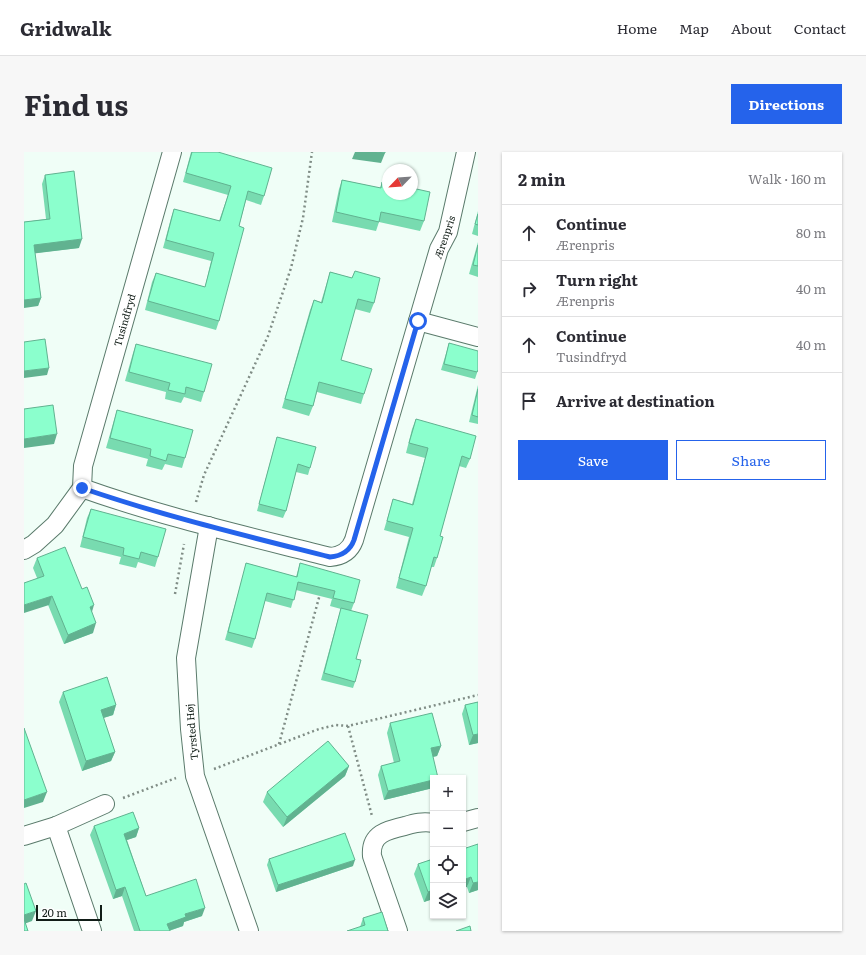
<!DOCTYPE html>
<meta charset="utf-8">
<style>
:root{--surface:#fff;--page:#f7f7f7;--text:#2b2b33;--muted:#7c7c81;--line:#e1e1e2;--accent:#2563eb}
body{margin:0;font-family:Literata,serif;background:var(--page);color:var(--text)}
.controls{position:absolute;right:12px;bottom:12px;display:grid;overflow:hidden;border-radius:0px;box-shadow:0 1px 3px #0004}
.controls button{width:36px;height:36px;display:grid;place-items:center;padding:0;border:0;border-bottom:1px solid var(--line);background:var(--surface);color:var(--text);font:20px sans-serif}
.compass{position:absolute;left:358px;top:12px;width:36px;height:36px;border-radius:50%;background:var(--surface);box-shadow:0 1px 3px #0004;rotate:245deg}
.scale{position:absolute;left:12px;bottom:10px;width:66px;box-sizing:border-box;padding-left:4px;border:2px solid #111d17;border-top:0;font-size:11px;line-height:14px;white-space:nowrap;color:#111d17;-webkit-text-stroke:3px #fff;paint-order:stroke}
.stop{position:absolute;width:12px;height:12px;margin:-9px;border:3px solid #2563eb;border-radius:50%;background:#fff}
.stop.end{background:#2563eb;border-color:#fff;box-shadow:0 1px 4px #0008}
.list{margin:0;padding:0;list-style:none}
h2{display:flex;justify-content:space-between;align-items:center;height:52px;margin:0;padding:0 16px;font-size:17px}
h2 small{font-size:13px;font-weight:400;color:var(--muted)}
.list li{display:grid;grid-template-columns:26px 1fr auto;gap:12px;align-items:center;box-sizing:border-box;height:56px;padding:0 16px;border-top:1px solid var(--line)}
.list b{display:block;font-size:15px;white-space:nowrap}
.list p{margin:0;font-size:13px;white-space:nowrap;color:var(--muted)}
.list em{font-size:13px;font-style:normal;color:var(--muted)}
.actions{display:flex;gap:8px;padding:12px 16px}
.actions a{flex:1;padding:9px 0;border:1px solid var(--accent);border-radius:0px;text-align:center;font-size:14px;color:var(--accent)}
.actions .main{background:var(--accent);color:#fff}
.icon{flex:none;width:22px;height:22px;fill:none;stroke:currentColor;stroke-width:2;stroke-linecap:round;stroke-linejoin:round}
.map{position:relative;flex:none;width:454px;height:779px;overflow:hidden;border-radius:0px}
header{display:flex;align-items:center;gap:24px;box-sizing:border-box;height:56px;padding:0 20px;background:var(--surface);border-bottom:1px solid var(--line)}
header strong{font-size:19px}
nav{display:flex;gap:22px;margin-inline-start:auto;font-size:14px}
.intro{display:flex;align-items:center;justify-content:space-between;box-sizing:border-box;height:96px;padding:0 24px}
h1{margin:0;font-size:28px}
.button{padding:10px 18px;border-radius:0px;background:var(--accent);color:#fff;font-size:14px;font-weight:700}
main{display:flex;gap:24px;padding:0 24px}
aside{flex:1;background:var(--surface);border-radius:0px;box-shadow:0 1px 3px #0004}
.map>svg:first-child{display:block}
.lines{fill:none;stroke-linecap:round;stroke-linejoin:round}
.street-casing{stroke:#5a7a6b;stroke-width:20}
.path{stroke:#808d86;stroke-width:2.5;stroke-dasharray:2 3;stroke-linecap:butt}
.street{stroke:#fff;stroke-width:18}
.wall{fill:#78dbb0}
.shaded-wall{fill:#61b290}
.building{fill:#8bffcd;stroke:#61b290}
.route{stroke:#2563eb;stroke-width:5}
.labels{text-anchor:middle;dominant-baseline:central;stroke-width:3;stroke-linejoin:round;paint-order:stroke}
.street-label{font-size:10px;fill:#111d17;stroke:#fff}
</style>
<header>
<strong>Gridwalk</strong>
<nav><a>Home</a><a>Map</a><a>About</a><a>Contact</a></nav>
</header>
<div class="intro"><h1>Find us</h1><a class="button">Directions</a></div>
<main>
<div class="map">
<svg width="454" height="779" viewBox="0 0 454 779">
<rect width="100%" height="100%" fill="#f0fef7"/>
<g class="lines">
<defs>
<g id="street">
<path d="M394,169L454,185"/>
<path d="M58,336C139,365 223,384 306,405C318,404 326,399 330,388L415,97L424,80L442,0"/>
<path d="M185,374L162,506L166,577L171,624L225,779"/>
<path d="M0,398L10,392L31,373L58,336L59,314L148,0"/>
<path d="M439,670L454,666"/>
<path d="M32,674L68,779"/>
<path d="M0,684L32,674L81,652"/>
<path d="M374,779L348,704C346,682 363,678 381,674C391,671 399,669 409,671"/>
</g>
</defs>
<use href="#street" class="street-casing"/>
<g class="path">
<path d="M172,350L180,323L244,184L267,116L279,66L288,0"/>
<path d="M151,442L160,392"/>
<path d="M324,574L348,664"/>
<path d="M255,592L296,442"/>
<path d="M190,617L295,577L312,573L324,574L454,543"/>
<path d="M99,646L152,626"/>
</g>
<use href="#street" class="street"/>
</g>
<g class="wall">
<path d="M167,0H194L240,44L237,53L222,48L215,74L195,169L192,178L121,158L128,130L132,121L181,135L187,109L139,96L147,66L150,57L195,69L204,43L159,30Z"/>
<path d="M21,23L55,96L11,101L17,146L14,154L0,70L22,67L18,32Z"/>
<path d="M318,28L356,36L358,30L400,69L396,79L355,70L352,79L308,70L315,37Z"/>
<path d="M454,59V84L448,82Z"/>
<path d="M454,90V125L445,122Z"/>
<path d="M331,119L350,151L346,161L331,157L317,208L340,242L337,252L293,240L289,254L285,264L258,256L286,158L290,148L297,150L306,120L328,126Z"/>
<path d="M425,191L454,218L451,227L417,218L423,198Z"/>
<path d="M112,192L180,240L177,250L160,245L157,251L141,247L142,240L101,229L109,201Z"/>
<path d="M454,233V272L445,270Z"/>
<path d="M93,258L161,306L158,316L141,312L138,318L122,314L124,307L82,296L90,268Z"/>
<path d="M392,267L446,307L442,316L435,314L416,384L413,406L410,415H407L402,434L398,444L372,436L385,385L360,378L369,347L388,352L401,306L382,301L388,277Z"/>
<path d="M253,285L286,316L284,323L272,320L262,359L259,366L233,359L251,292Z"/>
<path d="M67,357L134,405L131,415L114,410L112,416L95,412L97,405L56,395L63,366Z"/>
<path d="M13,406L68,460L69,481L40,492L9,416Z"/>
<path d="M222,411L272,425L276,411L330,451L327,459L332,507L331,530L329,536L297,528L315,463L317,457L306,454L308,447L272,438L267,456L241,449L231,487L228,496L201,488L220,420Z"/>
<path d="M39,540L92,553L89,563L79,566L91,600L87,609L58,619L35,550Z"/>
<path d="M454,550V591L445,593L438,562L441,553Z"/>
<path d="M366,571L417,594L413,604L409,605V636L360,648L354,623L357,614L370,611L363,581Z"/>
<path d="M325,614L321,624L259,675L239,650L243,640Z"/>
<path d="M70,674L115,676L112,685L103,688L122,744L178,764L160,770L159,774L145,779H146H110L98,744L89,747L66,683Z"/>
<path d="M454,692V738L445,741L443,735Z"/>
<path d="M245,707L329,714L252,740L243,713Z"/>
<path d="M409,707V747L400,750L390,722L394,712Z"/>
<path d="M339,766L364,779L336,775Z"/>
</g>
<g class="shaded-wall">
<path d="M331,0H352L361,1L357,11L328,7Z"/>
<path d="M58,87L55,96L6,102L10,93Z"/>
<path d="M17,146L14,154L0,156V148Z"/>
<path d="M25,216L23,223L0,226V219Z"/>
<path d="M33,282L30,292L0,296V287Z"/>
<path d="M28,444L25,453L0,461V453Z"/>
<path d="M70,453L67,463L66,455Z"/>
<path d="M72,471L69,481L40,492L44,483Z"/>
<path d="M92,553L89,563L73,568L77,558Z"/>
<path d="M454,582V591L445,593L449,583Z"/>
<path d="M417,594L413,604L403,606L407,596Z"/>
<path d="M91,600L87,609L58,619L62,609Z"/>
<path d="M325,614L321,624L259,675L263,665Z"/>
<path d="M409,628V636L360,648L364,639Z"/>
<path d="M23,640L19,650L0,656V648Z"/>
<path d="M115,676L112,685L97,690L100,682Z"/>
<path d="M331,708L329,714L252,740L254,733Z"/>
<path d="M447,725L443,735L439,736V728Z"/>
<path d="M454,730V738L445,741L449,731Z"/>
<path d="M101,735L98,744L89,747L92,738Z"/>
<path d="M409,738V747L400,750L404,740Z"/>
<path d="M181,756L178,764L160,770L159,774L144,779L143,772L161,762Z"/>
<path d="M12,759L8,769L0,772V763Z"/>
</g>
<g class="building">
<path d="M168,0H194L248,16L240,44L224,39L215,74L220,76L195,169L124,149L132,121L181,135L190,101L142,88L150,57L196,69L207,34L162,21Z"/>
<path d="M352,0H361V1Z"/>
<path d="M50,19L58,87L10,93L17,146L0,148V70L26,67L21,23Z"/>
<path d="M318,28L357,36L358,30L364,31V42H388V36L406,40L400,69L357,60L355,70L312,60Z"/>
<path d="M454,62V73L451,72Z"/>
<path d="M454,93V114L449,113Z"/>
<path d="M331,119L356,126L350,151L334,147L317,208L348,217L340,242L295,230L289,254L261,247L290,148L298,151L306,120L328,126Z"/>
<path d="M21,187L25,216L0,219V190Z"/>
<path d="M425,191L454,199V218L453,220L420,212Z"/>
<path d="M112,192L188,212L180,240L162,235L161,242L144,238L146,231L105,220Z"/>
<path d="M454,237V265L448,263Z"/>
<path d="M29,253L33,282L0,287V257Z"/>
<path d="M93,258L169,278L161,306L144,302L142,309L126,304L127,297L86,286Z"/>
<path d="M392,267L452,284L446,307L438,304L416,384L419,385L413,406L410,405L402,434L375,426L389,376L363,369L369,347L389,353L404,296L385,291Z"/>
<path d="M253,285L292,295L286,316L274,312L262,359L235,352Z"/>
<path d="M67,357L142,377L134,405L117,400L115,407L99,403L100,396L59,385Z"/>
<path d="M41,395L58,437L63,435L70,453L66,455L72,471L44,483L28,444L0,453V431L20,424L13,406Z"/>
<path d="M222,411L273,425L276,411L336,428L330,451L309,446L311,439L274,430L270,448L243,441L231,487L204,480Z"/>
<path d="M317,456L344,463L332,507L337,508L331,530L300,521Z"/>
<path d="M83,525L92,553L77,558L91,600L62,609L39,540Z"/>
<path d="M454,550V582L449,583L441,553Z"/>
<path d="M408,561L417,594L407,596L414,626H409V628L364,639L357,614L376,609L366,571Z"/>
<path d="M0,576L23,640L0,648Z"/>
<path d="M304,589L325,614L263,665L243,640Z"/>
<path d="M109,660L115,676L100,682L122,744L172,727L181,756L161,762L162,765L143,772L146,779H116L101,735L92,738L70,674Z"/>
<path d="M321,681L331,708L254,733L245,707Z"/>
<path d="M454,692V730L449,731L447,725L439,728V697Z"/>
<path d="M409,707V738L404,740L394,712Z"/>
<path d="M2,731L12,759L0,763V732Z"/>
<path d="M358,760L364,779H323L341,773L339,766Z"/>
<path d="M0,767L4,779H0Z"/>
<path d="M446,774L447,779H432Z"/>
</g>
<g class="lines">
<path class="route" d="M58,336C139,364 223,384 306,405C318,404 326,399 330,388L394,169"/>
</g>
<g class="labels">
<g class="street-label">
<text transform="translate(420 85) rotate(-71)">Ærenpris</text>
<text transform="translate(100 168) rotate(-74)">Tusindfryd</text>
<text transform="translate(167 580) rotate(-95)">Tyrsted Høj</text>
</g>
</g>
</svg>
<div class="controls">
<button>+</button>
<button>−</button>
<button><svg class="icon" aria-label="locate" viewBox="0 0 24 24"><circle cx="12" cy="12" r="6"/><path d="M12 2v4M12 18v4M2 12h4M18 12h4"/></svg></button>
<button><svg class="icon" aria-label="layers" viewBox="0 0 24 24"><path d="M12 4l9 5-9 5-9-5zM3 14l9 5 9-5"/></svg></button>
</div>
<svg class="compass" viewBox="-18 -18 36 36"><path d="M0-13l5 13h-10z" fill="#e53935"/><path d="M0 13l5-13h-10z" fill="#7c7c81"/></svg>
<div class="scale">20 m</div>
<div class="stop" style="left:394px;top:169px"></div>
<div class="stop end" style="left:58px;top:336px"></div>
</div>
<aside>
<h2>2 min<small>Walk · 160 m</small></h2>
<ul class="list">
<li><svg class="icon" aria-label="ahead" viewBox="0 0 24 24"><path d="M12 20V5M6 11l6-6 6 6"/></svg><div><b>Continue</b><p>Ærenpris</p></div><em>80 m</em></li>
<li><svg class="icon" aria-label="right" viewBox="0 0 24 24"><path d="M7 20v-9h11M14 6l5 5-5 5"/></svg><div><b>Turn right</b><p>Ærenpris</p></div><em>40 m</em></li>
<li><svg class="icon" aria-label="ahead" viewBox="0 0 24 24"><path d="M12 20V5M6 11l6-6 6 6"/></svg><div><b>Continue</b><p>Tusindfryd</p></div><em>40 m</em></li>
<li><svg class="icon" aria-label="arrive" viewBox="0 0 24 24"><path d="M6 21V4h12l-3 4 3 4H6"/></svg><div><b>Arrive at destination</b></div></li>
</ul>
<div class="actions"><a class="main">Save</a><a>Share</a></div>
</aside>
</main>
